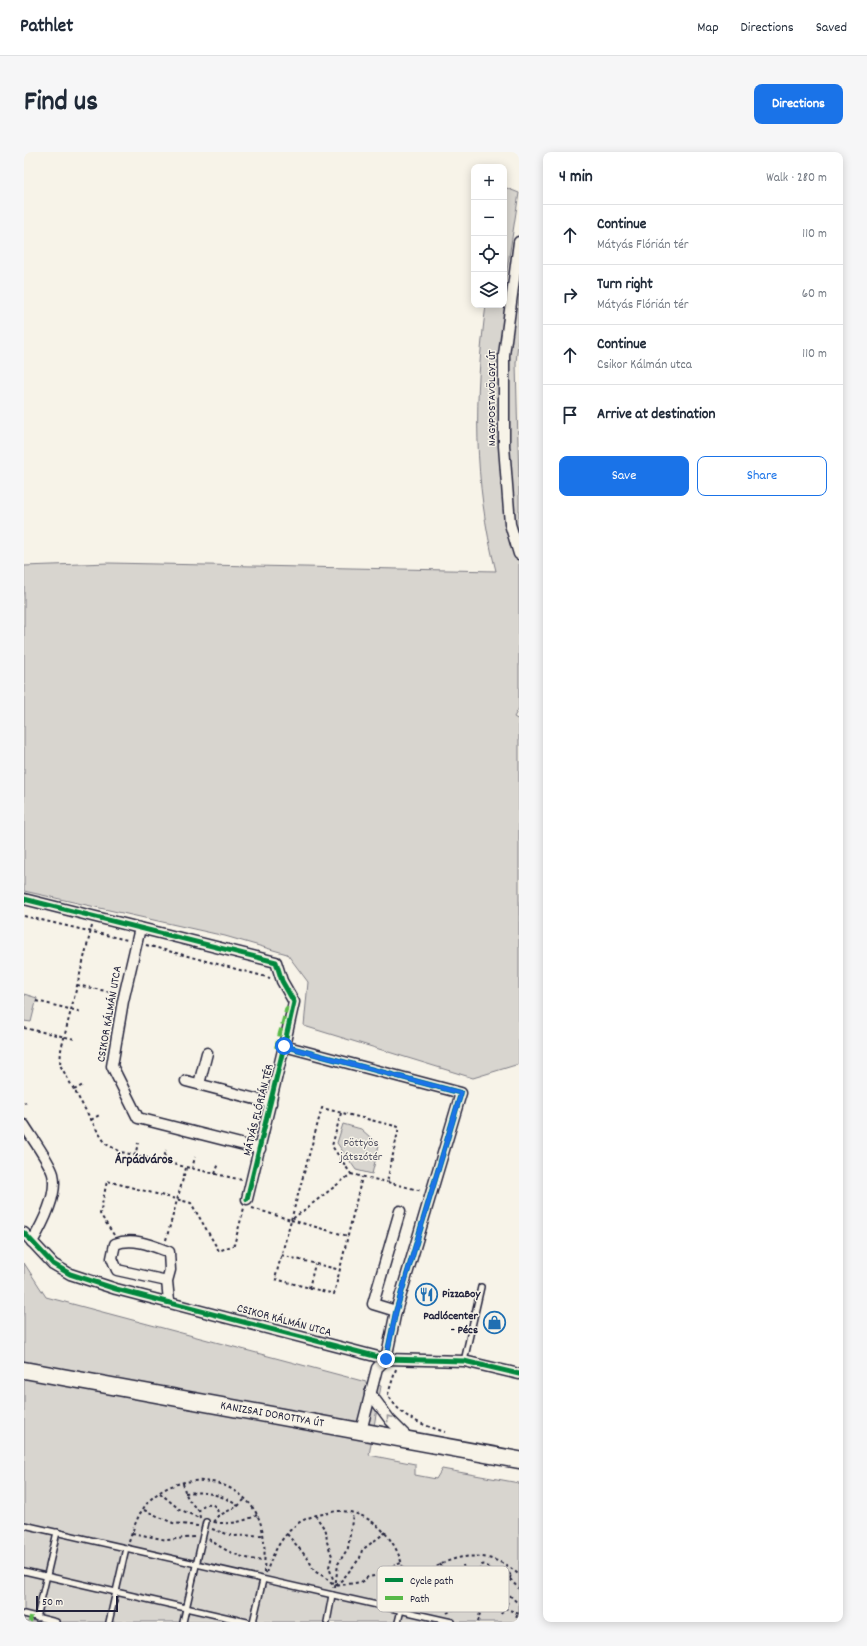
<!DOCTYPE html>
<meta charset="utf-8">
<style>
:root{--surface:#fff;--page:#f6f6f7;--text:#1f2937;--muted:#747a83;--line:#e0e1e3;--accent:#1a73e8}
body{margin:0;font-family:Dekko,sans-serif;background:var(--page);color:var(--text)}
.controls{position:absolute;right:12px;top:12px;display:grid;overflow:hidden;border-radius:8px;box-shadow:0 2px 10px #0003}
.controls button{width:36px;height:36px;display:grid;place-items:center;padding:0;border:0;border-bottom:1px solid var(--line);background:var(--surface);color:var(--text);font:20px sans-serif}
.scale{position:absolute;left:12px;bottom:10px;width:82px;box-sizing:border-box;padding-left:4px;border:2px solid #22223b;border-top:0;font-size:11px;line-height:14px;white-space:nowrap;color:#22223b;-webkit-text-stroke:3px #f7f3e8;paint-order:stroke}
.stop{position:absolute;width:12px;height:12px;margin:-9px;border:3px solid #1a73e8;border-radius:50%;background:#fff}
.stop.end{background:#1a73e8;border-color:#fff;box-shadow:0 1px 4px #0008}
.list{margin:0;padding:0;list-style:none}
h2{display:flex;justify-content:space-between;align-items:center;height:52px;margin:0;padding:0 16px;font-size:17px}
h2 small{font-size:13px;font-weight:400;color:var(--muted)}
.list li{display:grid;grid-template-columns:26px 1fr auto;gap:12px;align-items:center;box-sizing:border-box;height:60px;padding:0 16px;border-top:1px solid var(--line)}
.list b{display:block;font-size:15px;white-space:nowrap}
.list p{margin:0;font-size:13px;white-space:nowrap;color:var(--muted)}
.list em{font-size:13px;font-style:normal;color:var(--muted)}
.actions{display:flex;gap:8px;padding:12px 16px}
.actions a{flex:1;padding:9px 0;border:1px solid var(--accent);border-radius:8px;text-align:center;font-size:14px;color:var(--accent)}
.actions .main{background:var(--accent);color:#fff}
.icon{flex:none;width:22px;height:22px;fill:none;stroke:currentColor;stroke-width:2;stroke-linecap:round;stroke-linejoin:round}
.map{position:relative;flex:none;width:495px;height:1470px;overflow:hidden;border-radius:8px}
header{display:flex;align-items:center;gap:24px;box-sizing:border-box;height:56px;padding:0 20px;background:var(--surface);border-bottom:1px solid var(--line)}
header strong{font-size:19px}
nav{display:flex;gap:22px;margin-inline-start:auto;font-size:14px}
.intro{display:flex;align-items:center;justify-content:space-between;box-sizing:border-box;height:96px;padding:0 24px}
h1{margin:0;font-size:28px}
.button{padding:10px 18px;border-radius:8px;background:var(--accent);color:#fff;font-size:14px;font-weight:700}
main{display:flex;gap:24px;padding:0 24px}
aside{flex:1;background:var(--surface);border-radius:8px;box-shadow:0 2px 10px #0003}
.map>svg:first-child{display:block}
.green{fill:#d8d5cf;stroke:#7d7c85}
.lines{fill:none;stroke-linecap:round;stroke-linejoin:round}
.service-casing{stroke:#22223b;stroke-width:8}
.minor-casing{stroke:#22223b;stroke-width:13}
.primary-casing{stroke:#22223b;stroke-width:19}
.path{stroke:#22223b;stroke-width:2;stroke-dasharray:3 3;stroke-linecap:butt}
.service{stroke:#f7f3e8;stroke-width:5}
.minor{stroke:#f7f3e8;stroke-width:10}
.primary{stroke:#f7f3e8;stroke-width:16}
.quiet{stroke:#58b947;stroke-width:4;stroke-dasharray:8 4;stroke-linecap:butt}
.cycleway-casing{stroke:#f7f3e8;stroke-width:8}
.cycleway{stroke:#00873e;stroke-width:5}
.oneway{stroke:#97959a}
.route{stroke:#1a73e8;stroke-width:5}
.labels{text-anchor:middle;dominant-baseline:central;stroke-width:3;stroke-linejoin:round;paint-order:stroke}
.street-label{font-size:12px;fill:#22223b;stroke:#f7f3e8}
.park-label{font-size:12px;fill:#504f60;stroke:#f7f3e8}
.poi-label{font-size:12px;font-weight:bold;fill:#22223b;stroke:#f7f3e8;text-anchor:start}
.neighbourhood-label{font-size:13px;font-weight:bold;fill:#22223b;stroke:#f7f3e8}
.key{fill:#f7f3e8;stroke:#b7b4b4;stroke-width:1}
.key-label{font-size:11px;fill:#22223b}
</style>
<header>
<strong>Pathlet</strong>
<nav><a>Map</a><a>Directions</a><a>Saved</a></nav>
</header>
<div class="intro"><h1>Find us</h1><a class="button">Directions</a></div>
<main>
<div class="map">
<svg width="495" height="1470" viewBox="0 0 495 1470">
<rect width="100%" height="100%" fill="#f7f3e8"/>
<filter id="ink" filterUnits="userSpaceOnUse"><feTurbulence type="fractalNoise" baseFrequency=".025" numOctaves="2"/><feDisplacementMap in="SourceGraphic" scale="8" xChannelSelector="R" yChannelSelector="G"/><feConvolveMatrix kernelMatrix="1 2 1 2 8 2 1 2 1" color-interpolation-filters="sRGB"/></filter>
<g filter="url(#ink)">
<g class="green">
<path d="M480,35L495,41L480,137L495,143V180L492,211L495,333V556L490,565L495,568V912L449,926L280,874L284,830L263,802L201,784L0,739V414L85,411L472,419C449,330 450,244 462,153H480Z"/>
<path d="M0,842L13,846L7,870L0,869Z"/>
<path d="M319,972L337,977L355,993L348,1022L332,1018L313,991Z"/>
<path d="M0,1111L22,1145L357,1234L345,1303L391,1312V1323L412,1327L418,1317L495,1331V1470H0Z"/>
</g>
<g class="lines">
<defs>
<g id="service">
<path d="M440,1209L457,1135"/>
<path d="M0,1373L428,1470"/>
<path d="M0,1419L223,1470"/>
<circle cx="425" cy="1429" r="3.5"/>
<path d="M0,1462L32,1470"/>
<path d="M13,1466L33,1380"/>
<path d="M85,1470L102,1396"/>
<path d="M159,1470L182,1370"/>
<path d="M229,1470L239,1428"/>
<path d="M303,1470L308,1443"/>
<path d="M374,1470L377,1458"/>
</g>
<g id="minor">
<path d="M495,90L480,203V294L486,372L495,402"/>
<path d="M0,747L252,810L258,829L270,850L260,894"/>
<path d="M116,776L99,849L88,914L114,966L236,997"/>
<path d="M162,929L247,951"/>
<path d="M175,932L183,901"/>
<path d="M0,973C8,986 25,1009 29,1022C34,1042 18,1073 8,1090"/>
<path d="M223,1047L260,894L437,941L372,1159L362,1207"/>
<path d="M0,1081L29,1112L46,1122L92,1137L362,1207L440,1209L495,1222"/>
<path d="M143,1129L146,1118L145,1100C127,1093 109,1085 91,1092L88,1106L93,1118L143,1129L145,1149"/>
<path d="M372,1159L349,1152L376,1059"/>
<path d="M346,1241L366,1268L386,1288"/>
<path d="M337,1279L353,1216L362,1207"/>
</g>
<path id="primary" d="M0,1218L495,1308"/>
</defs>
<use href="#service" class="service-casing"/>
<use href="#minor" class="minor-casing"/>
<use href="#primary" class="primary-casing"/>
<g class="path">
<path d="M0,764L103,788"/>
<path d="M68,774L37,898L36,913L74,980L82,992L97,1000L218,1028"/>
<path d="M122,793L246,826"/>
<path d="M53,833L91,841"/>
<path d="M12,849L58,860"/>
<path d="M0,876L51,887"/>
<path d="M50,938L59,933"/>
<path d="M0,951L2,950"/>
<path d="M317,961L308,994L327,1022L267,1068L298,956L375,975L363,1030L398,1039"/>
<path d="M67,968L77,962"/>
<path d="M111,1004L114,991"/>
<path d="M139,1010L142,998"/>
<path d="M168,1017L171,1005"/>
<path d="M191,1022L195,1011"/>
<path d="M327,1022L363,1030"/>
<path d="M228,1056L267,1068L251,1127L310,1142L338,1025"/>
<path d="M267,1068L324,1084"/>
<path d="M90,1083L76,1062L83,1029L167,1051L195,1099L210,1093L220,1056"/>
<path d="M142,1088L162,1016"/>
<path d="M257,1103L316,1118"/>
<path d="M285,1136L291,1112"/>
<path d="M372,1217L364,1242C376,1266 397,1272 421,1280"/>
<path d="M159,1331C161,1343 165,1350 175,1359"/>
<path d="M136,1341L155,1357L175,1366"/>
<path d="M161,1341C182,1339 197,1342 214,1354"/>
<path d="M120,1358L149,1371L174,1374"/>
<path d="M291,1363L302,1379L303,1390L308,1404L305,1415L309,1427V1436"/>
<path d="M176,1366L175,1359C181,1347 195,1351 194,1364"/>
<path d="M189,1370L194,1364L214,1354L221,1347"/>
<path d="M190,1370C205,1373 219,1370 233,1363"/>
<path d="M188,1377L209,1384L240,1383"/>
<path d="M362,1380L338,1398L336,1406L319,1427L311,1434L337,1430L344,1425L355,1423L364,1416L377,1411"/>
<path d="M108,1381L143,1388L170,1385"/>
<path d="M263,1382L285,1408L290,1419L301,1425L309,1433"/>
<path d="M185,1387C202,1400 219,1407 240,1409"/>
<path d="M105,1390C110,1374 115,1359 127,1347C156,1320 206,1323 229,1356C242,1374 241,1399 240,1420"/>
<path d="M416,1412L421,1421"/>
<circle cx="460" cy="1417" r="4.5"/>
<path d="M439,1413L442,1429"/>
<path d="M464,1418L480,1422"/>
<circle cx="483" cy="1424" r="3.5"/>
<circle cx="425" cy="1429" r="8"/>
<path d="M242,1421C249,1402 256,1386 272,1373C279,1367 290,1363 300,1362C305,1361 310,1359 315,1359C349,1359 377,1391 380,1424C381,1432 378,1442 377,1451"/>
<path d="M431,1423L455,1418"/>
<path d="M486,1427L495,1437"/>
<path d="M311,1436L314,1412L324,1396L329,1362"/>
<circle cx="456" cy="1448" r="8"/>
<circle cx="456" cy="1448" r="3.5"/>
<path d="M396,1445C412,1451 430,1451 443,1439C449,1433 453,1429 462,1427C478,1432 482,1441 495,1452"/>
<path d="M464,1449L495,1462"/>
<path d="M384,1452C398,1405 459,1388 495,1423"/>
<path d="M386,1453L404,1439L422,1430"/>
<path d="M423,1461L448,1446"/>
<path d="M477,1462L484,1450"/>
<path d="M493,1463L492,1467L495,1469"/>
<path d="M454,1470L457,1456"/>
</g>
<use href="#service" class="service"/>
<use href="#minor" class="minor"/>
<use href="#primary" class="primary"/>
<g class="quiet">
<path d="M252,896L263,855"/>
<path d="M6,1470L7,1464"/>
</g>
<defs>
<g id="cycleway">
<path d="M0,747L252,810L258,829L270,850L260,894"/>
<path d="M223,1047L260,894L437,941L372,1159L362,1207"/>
<path d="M0,1081L29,1112L46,1122L92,1137L362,1207L440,1209L495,1222"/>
</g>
</defs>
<use href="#cycleway" class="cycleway-casing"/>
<use href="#cycleway" class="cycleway"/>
</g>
<defs><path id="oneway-chevron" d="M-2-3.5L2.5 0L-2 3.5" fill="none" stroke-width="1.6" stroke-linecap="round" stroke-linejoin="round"/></defs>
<use class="oneway" href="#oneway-chevron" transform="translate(365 1266) rotate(-131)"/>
</g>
<g class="lines" filter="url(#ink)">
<path class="route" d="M260,894L437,941L372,1159L362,1207"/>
</g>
<defs>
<symbol id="restaurant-ring" viewBox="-11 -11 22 22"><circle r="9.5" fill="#f7f3e8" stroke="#1f6fb2" stroke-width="1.5"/><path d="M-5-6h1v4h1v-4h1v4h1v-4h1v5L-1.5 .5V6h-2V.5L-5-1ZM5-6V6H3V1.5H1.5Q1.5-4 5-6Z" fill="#1f6fb2"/></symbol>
<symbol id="shop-ring" viewBox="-11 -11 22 22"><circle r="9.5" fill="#f7f3e8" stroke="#1f6fb2" stroke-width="1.5"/><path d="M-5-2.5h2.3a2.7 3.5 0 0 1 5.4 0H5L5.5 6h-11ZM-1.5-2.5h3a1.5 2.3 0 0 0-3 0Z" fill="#1f6fb2"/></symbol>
</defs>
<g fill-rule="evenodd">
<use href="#restaurant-ring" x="390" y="1130" width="25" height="25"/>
<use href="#shop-ring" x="458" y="1158" width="25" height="25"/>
</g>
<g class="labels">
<g class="street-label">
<text transform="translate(468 246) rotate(-90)">NAGYPOSTAVÖLGYI ÚT</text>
<text transform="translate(86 862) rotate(-80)">CSIKOR KÁLMÁN UTCA</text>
<text transform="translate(235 958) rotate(-76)">MÁTYÁS FLÓRIÁN TÉR</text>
<text transform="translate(260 1169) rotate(15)">CSIKOR KÁLMÁN UTCA</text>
<text transform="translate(248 1263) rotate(10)">KANIZSAI DOROTTYA ÚT</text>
</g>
<g class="park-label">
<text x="337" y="991">Pöttyös<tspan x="337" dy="14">játszótér</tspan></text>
</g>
<g class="poi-label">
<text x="418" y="1142">PizzaBoy</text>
<text x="454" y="1164" text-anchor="end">Padlócenter<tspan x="454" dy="14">- Pécs</tspan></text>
</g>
<g class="neighbourhood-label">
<text x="120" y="1008">Árpádváros</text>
</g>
</g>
<rect x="353" y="1414" width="132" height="46" rx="6" class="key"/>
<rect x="361" y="1426" width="18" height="4" fill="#00873e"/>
<rect x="361" y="1444" width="18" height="4" fill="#58b947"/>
<g class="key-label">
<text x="386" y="1432">Cycle path</text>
<text x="386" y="1450">Path</text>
</g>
</svg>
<div class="controls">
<button>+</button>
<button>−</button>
<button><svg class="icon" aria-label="locate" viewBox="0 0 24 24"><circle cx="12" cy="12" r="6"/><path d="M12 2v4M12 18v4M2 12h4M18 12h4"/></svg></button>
<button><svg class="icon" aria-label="layers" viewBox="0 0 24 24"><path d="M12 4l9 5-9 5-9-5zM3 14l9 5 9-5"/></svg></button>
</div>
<div class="scale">50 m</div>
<div class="stop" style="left:260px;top:894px"></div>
<div class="stop end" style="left:362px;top:1207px"></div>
</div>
<aside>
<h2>4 min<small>Walk · 280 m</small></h2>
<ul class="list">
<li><svg class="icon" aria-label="ahead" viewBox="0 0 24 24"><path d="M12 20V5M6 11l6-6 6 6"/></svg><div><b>Continue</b><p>Mátyás Flórián tér</p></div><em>110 m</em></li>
<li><svg class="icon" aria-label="right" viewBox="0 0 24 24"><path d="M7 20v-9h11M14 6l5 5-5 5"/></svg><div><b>Turn right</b><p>Mátyás Flórián tér</p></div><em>60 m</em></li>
<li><svg class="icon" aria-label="ahead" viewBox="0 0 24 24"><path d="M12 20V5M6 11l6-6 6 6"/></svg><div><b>Continue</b><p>Csikor Kálmán utca</p></div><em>110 m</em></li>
<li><svg class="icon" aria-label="arrive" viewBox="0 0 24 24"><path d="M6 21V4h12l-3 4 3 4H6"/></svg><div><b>Arrive at destination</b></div></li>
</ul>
<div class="actions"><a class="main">Save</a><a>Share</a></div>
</aside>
</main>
